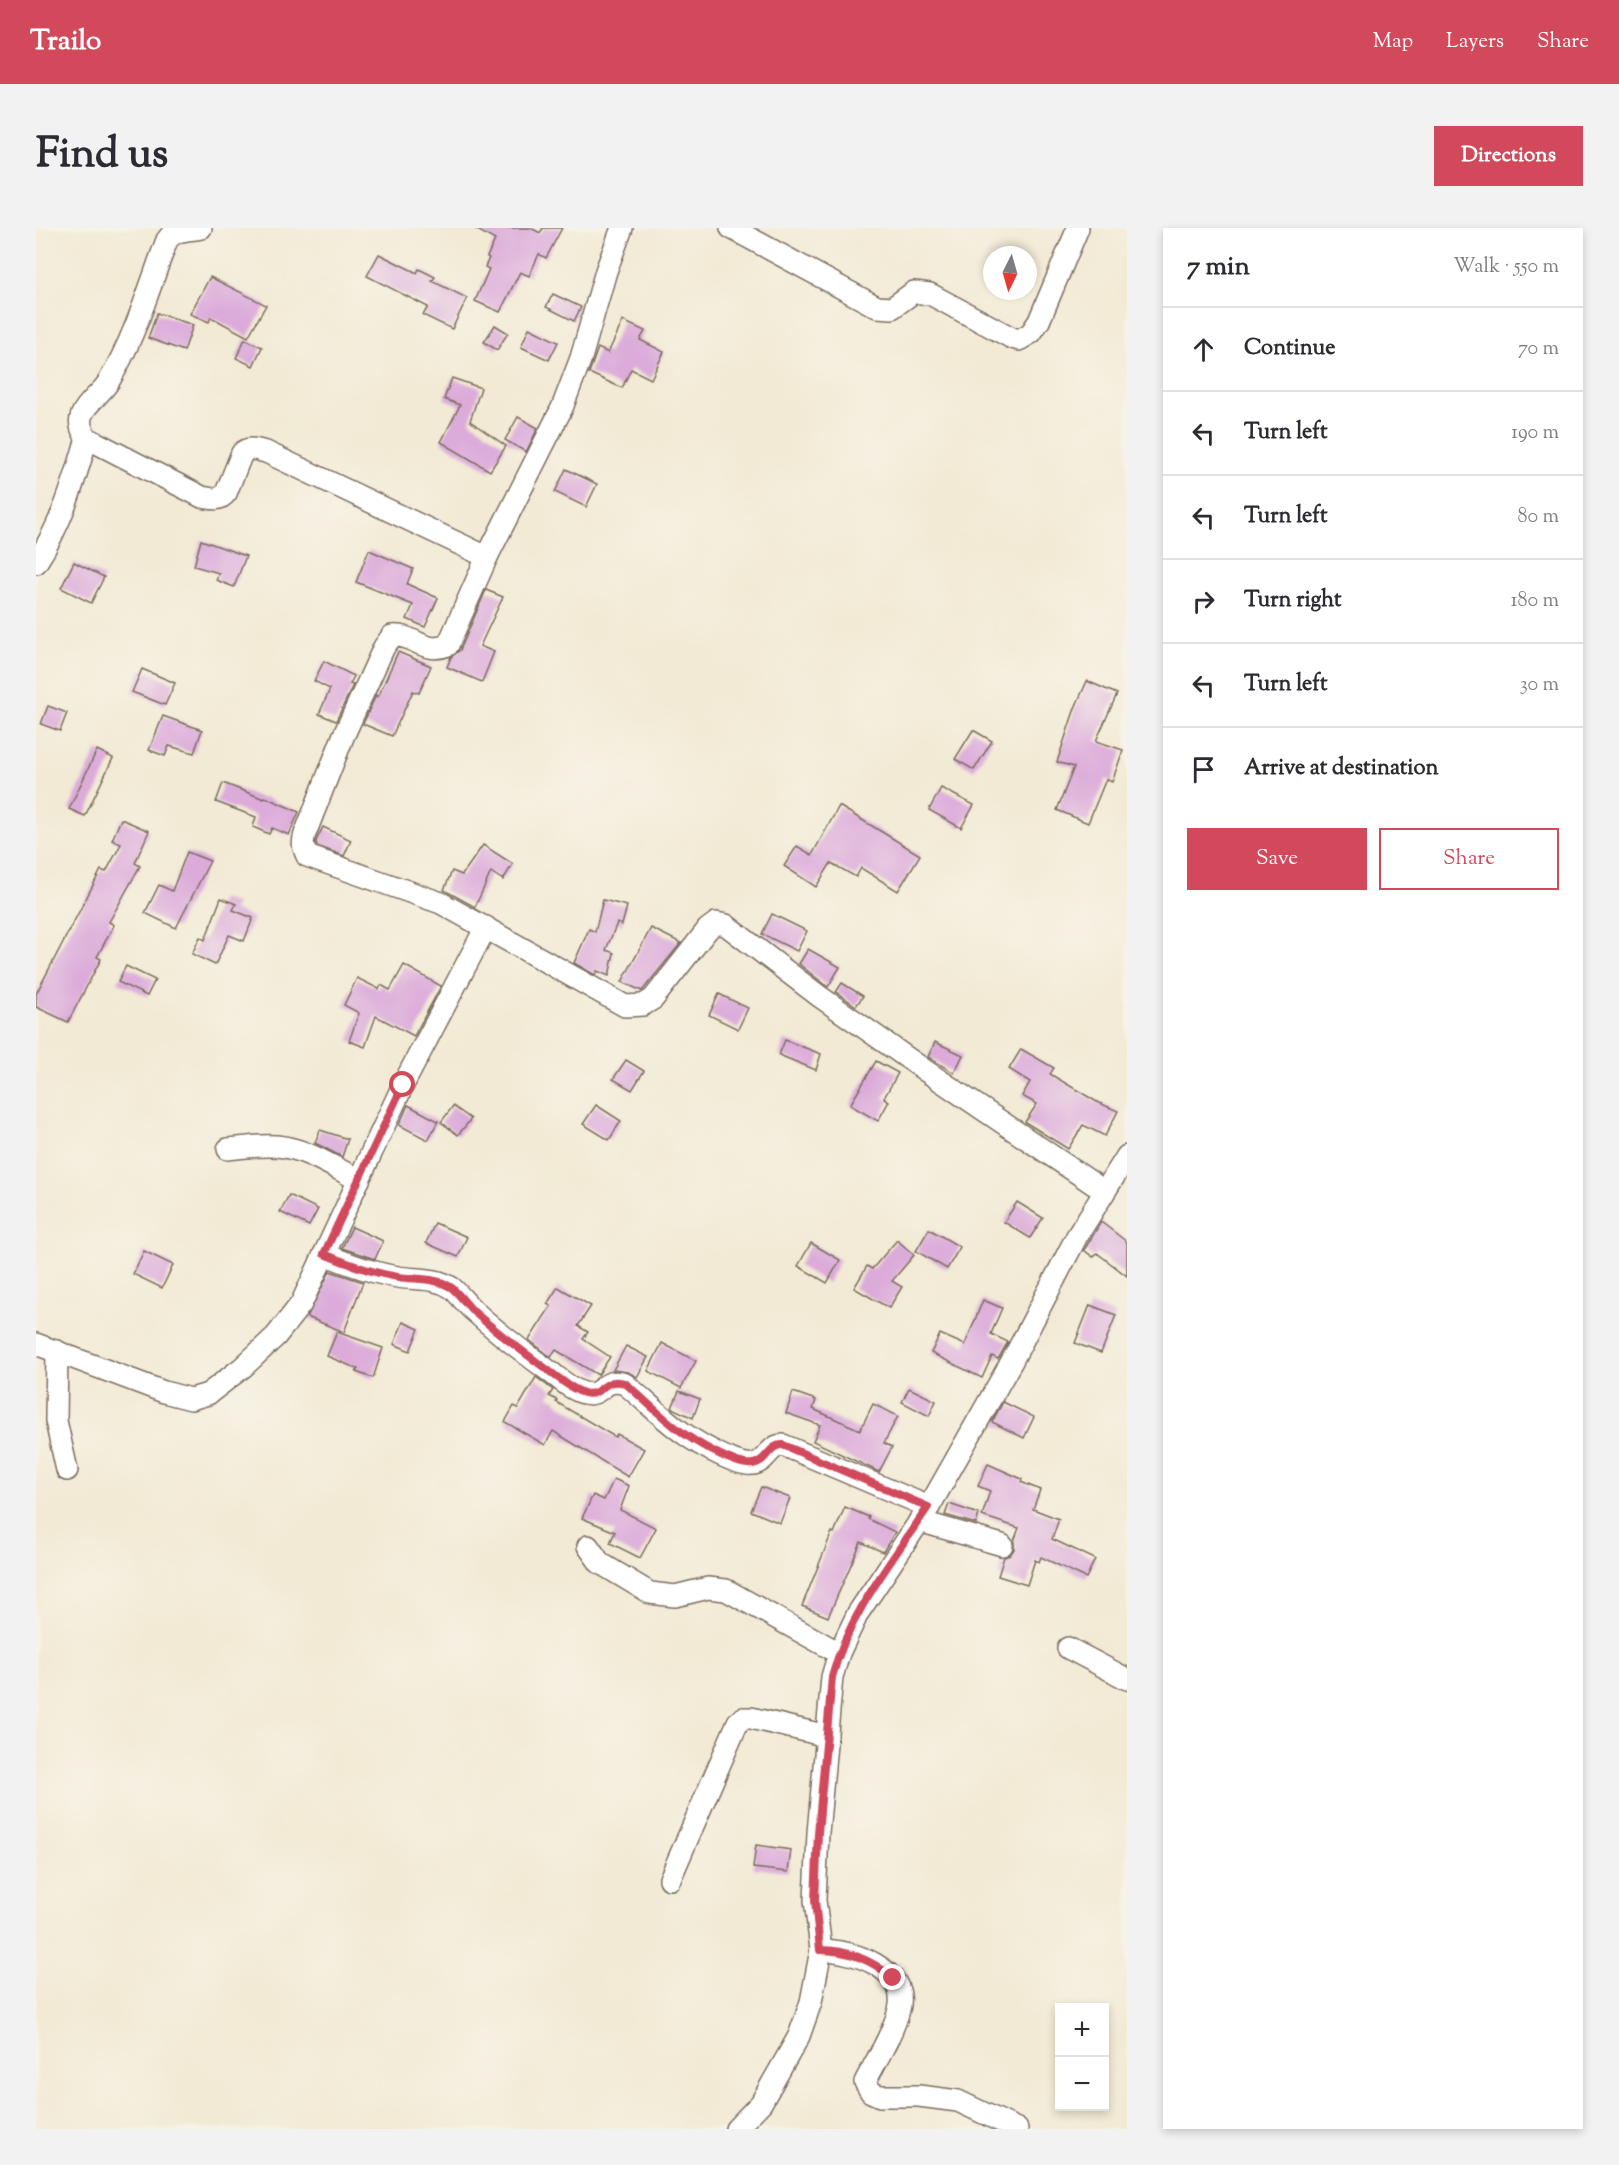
<!DOCTYPE html>
<meta charset="utf-8">
<style>
:root{--surface:#fff;--page:#f2f2f3;--text:#2b2b33;--muted:#7c7c81;--line:#e1e1e2;--accent:#d1495b}
body{margin:0;font-family:"Sorts Mill Goudy",serif;background:var(--page);color:var(--text)}
.controls{position:absolute;right:18px;bottom:18px;display:grid;overflow:hidden;border-radius:0px;box-shadow:0 3px 9px #0003}
.controls button{width:54px;height:54px;display:grid;place-items:center;padding:0;border:0;border-bottom:2px solid var(--line);background:var(--surface);color:var(--text);font:30px sans-serif}
.compass{position:absolute;left:947px;top:18px;width:54px;height:54px;border-radius:50%;background:var(--surface);box-shadow:0 3px 9px #0003;rotate:185deg}
.stop{position:absolute;width:18px;height:18px;margin:-14px;border:4px solid #d1495b;border-radius:50%;background:#fff}
.stop.end{background:#d1495b;border-color:#fff;box-shadow:0 2px 6px #0008}
.list{margin:0;padding:0;list-style:none}
h2{display:flex;justify-content:space-between;align-items:center;height:78px;margin:0;padding:0 24px;font-size:26px}
h2 small{font-size:20px;font-weight:400;color:var(--muted)}
.list li{display:grid;grid-template-columns:39px 1fr auto;gap:18px;align-items:center;box-sizing:border-box;height:84px;padding:0 24px;border-top:2px solid var(--line)}
.list b{display:block;font-size:22px;white-space:nowrap}
.list em{font-size:20px;font-style:normal;color:var(--muted)}
.actions{display:flex;gap:12px;padding:18px 24px}
.actions a{flex:1;padding:14px 0;border:2px solid var(--accent);border-radius:0px;text-align:center;font-size:21px;color:var(--accent)}
.actions .main{background:var(--accent);color:#fff}
.icon{flex:none;width:33px;height:33px;fill:none;stroke:currentColor;stroke-width:2;stroke-linecap:round;stroke-linejoin:round}
.map{position:relative;flex:none;width:1091px;height:1901px;overflow:hidden;border-radius:0px}
header{display:flex;align-items:center;gap:36px;box-sizing:border-box;height:84px;padding:0 30px;background:var(--accent);color:#fff}
header strong{font-size:28px}
nav{display:flex;gap:33px;margin-inline-start:auto;font-size:21px}
.intro{display:flex;align-items:center;justify-content:space-between;box-sizing:border-box;height:144px;padding:0 36px}
h1{margin:0;font-size:42px}
.button{padding:15px 27px;border-radius:0px;background:var(--accent);color:#fff;font-size:21px;font-weight:700}
main{display:flex;gap:36px;padding:0 36px}
aside{flex:1;background:var(--surface);border-radius:0px;box-shadow:0 3px 9px #0003}
.map>svg:first-child{display:block}
.building{fill:#dcabda}
.lines{fill:none;stroke-linecap:round;stroke-linejoin:round}
.minor-casing{stroke:#7b6d5e;stroke-width:24}
.minor{stroke:#fff;stroke-width:21}
.route{stroke:#d1495b;stroke-width:8}
</style>
<header>
<strong>Trailo</strong>
<nav><a>Map</a><a>Layers</a><a>Share</a></nav>
</header>
<div class="intro"><h1>Find us</h1><a class="button">Directions</a></div>
<main>
<div class="map">
<svg width="1091" height="1901" viewBox="0 0 1091 1901">
<rect width="100%" height="100%" fill="#f7f3e8"/>
<filter id="ink" filterUnits="userSpaceOnUse"><feTurbulence type="fractalNoise" baseFrequency=".0167" numOctaves="2"/><feDisplacementMap in="SourceGraphic" scale="12" xChannelSelector="R" yChannelSelector="G"/><feConvolveMatrix kernelMatrix="1 2 1 2 8 2 1 2 1" color-interpolation-filters="sRGB"/></filter>
<filter id="wash" filterUnits="userSpaceOnUse"><feTurbulence type="fractalNoise" baseFrequency=".008" numOctaves="4" result="noise"/><feDisplacementMap in="SourceGraphic" scale="24" xChannelSelector="R" yChannelSelector="G"/><feGaussianBlur stdDeviation="1.35" result="paint"/><feColorMatrix in="noise" values="0 0 0 0 0 0 0 0 0 0 0 0 0 0 0 0 0 1.4 0 .05"/><feComposite in="paint" operator="in"/></filter>
<g filter="url(#wash)">
<rect width="100%" height="100%" fill="#f2ead4"/>
<g id="blocks">
<g class="building">
<path d="M438,0H495L504,5L507,0H526L510,30L503,26L493,48L484,44L464,84L439,73L453,41L449,39L453,30L451,29L459,12Z"/>
<path d="M343,26L381,45L383,41L399,49L396,53L431,70L416,101L387,87L392,79L331,48Z"/>
<path d="M174,49L230,77L212,109L175,89L173,94L154,86Z"/>
<path d="M517,66L545,79L538,93L510,79Z"/>
<path d="M121,85L157,97L148,123L112,110Z"/>
<path d="M587,93L609,103L604,112L628,124L615,151L595,141L586,160L553,145L562,120L572,125Z"/>
<path d="M459,97L472,105L461,122L448,114Z"/>
<path d="M493,100L522,114L513,132L485,119Z"/>
<path d="M209,111L226,119L217,138L200,130Z"/>
<path d="M416,150L445,160L434,193L470,218L454,243L405,214L424,177L408,171Z"/>
<path d="M482,189L502,200L490,224L469,212Z"/>
<path d="M530,241L561,256L550,279L519,264Z"/>
<path d="M165,312L210,328L198,359L180,352L183,345L158,338Z"/>
<path d="M333,322L377,341L371,356L402,370L389,399L371,391L377,377L320,354Z"/>
<path d="M38,334L68,349L55,375L25,360Z"/>
<path d="M450,362L467,369L444,418L458,424L446,454L411,439L415,429L424,422Z"/>
<path d="M362,424L395,438L383,465L377,463L356,508L327,496L340,467L342,469Z"/>
<path d="M288,433L318,448L314,456L317,457L300,493L283,486L294,461L278,453Z"/>
<path d="M106,441L139,455L129,477L96,464Z"/>
<path d="M1051,453L1081,466L1060,513L1087,522L1076,554L1070,551L1052,595L1021,582L1038,539L1021,534L1039,480Z"/>
<path d="M12,478L31,485L24,503L5,496Z"/>
<path d="M127,488L166,502L158,525L133,518L129,528L113,522Z"/>
<path d="M937,502L956,513L938,542L919,531Z"/>
<path d="M61,522L77,530L49,588L33,581Z"/>
<path d="M187,555L228,571L229,569L263,584L253,607L236,600L233,606L217,599L220,589L180,574Z"/>
<path d="M905,560L938,577L925,600L893,582Z"/>
<path d="M803,578L884,627L862,663L825,640L820,649L795,635L780,659L748,638L761,618L776,627Z"/>
<path d="M85,591L113,603L99,635L104,638L73,694L78,697L61,729L65,731L32,794L0,779V766L65,642L70,644L85,616L76,612Z"/>
<path d="M287,599L315,612L308,628L281,618L280,613Z"/>
<path d="M447,617L477,636L467,652L455,644L439,679L408,662L416,643L426,647Z"/>
<path d="M151,624L174,633L140,700L109,685L123,657L136,663Z"/>
<path d="M185,670L200,676L197,682L217,690L208,713L193,707L179,737L156,726L164,709L169,712Z"/>
<path d="M567,672L591,678L586,697L581,695L570,722L578,725L573,748L561,743L559,747L538,735L553,701L559,704Z"/>
<path d="M736,686L771,703L761,723L726,706Z"/>
<path d="M615,700L645,715L606,763L586,754Z"/>
<path d="M772,721L804,739L792,759L763,736Z"/>
<path d="M368,737L405,758L378,808L340,788L329,819L313,813L323,785L308,777L321,750L343,761L345,757L354,762Z"/>
<path d="M90,738L119,752L111,768L82,754Z"/>
<path d="M806,755L827,768L820,778L800,764Z"/>
<path d="M683,766L712,780L702,801L673,787Z"/>
<path d="M749,812L785,826L780,842L743,827Z"/>
<path d="M899,814L927,827L918,845L892,829Z"/>
<path d="M985,821L1018,840L1014,846L1061,874L1082,883L1069,908L1047,897L1032,921L989,894L1001,876L986,868L994,854L973,841Z"/>
<path d="M590,832L608,843L596,862L577,851Z"/>
<path d="M840,833L862,845L848,870L853,873L842,893L814,877Z"/>
<path d="M372,877L402,893L392,912L363,897Z"/>
<path d="M560,877L585,893L573,912L547,896Z"/>
<path d="M417,878L435,891L422,907L405,894Z"/>
<path d="M284,902L312,911L306,929L279,915Z"/>
<path d="M253,967L282,981L273,998L244,984Z"/>
<path d="M981,974L1007,990L994,1010L968,994Z"/>
<path d="M1065,994L1091,1014V1048L1061,1025L1057,1029L1048,1022Z"/>
<path d="M399,995L431,1009L422,1029L390,1015Z"/>
<path d="M316,999L347,1013L339,1031L306,1020Z"/>
<path d="M893,1001L924,1019L911,1041L880,1023Z"/>
<path d="M861,1012L878,1027L856,1053L866,1059L853,1080L818,1060L831,1038L836,1041Z"/>
<path d="M775,1015L804,1032L791,1055L762,1038Z"/>
<path d="M108,1023L137,1037L126,1060L97,1046Z"/>
<path d="M294,1043L327,1054L308,1104L271,1089Z"/>
<path d="M522,1059L555,1078L542,1098L552,1104L547,1111L574,1129L562,1147L520,1122L515,1129L493,1112L515,1078L511,1076Z"/>
<path d="M947,1072L966,1080L955,1106L972,1114L962,1131L956,1128L946,1150L895,1125L904,1106L929,1117Z"/>
<path d="M1054,1077L1080,1087L1065,1125L1039,1115Z"/>
<path d="M367,1094L383,1101L374,1123L358,1116Z"/>
<path d="M301,1104L347,1120L337,1150L320,1144L322,1141L291,1128Z"/>
<path d="M626,1115L660,1133L645,1160L612,1143Z"/>
<path d="M590,1118L612,1129L601,1149L592,1144L577,1142Z"/>
<path d="M500,1149L517,1162L513,1168L521,1172L520,1174L579,1209L581,1206L608,1221L592,1249L517,1203L509,1217L469,1194L478,1178L482,1180Z"/>
<path d="M873,1160L900,1173L893,1188L866,1174Z"/>
<path d="M643,1163L664,1171L657,1190L636,1180Z"/>
<path d="M757,1164L780,1172L777,1181L824,1202L837,1176L862,1188L848,1215L856,1219L843,1244L777,1213L784,1197L750,1185Z"/>
<path d="M967,1174L998,1189L988,1210L956,1194Z"/>
<path d="M952,1236L986,1251L985,1254L1004,1262L997,1281L1023,1291L1016,1311L1059,1331L1050,1350L1005,1329L1003,1334L999,1332L991,1357L962,1348L968,1329L974,1327L978,1321V1313L983,1300L946,1288L954,1263L942,1258Z"/>
<path d="M578,1251L593,1258L584,1282L620,1300L604,1330L574,1315L579,1304L546,1290L557,1267L568,1272Z"/>
<path d="M725,1259L754,1270L744,1295L715,1283Z"/>
<path d="M913,1276L943,1286L940,1296L909,1287Z"/>
<path d="M809,1279L833,1289L832,1291L859,1304L847,1324L825,1314L792,1389L766,1378L796,1304L798,1305Z"/>
<path d="M720,1617L755,1622L752,1644L717,1640Z"/>
</g>
</g>
</g>
<g filter="url(#ink)">
<use href="#blocks" fill-opacity="0" stroke="#7b6d5e" stroke-width="1.5"/>
<g class="lines">
<defs>
<g id="minor">
<path d="M165,0C152,3 139,1 131,12C113,60 99,109 73,153C62,172 31,184 51,210L166,269C176,271 184,273 190,265L206,225C213,218 221,222 230,224L451,329"/>
<path d="M586,0L570,43L545,130L526,180L451,329L412,417C387,427 379,406 356,408L348,419L307,509L269,606C266,615 267,619 271,628L405,675L589,778L607,777L617,771L672,701L680,695L690,697L783,768L890,843L1068,963"/>
<path d="M695,0L841,79L856,80L878,64L894,66L976,110L983,112L995,105L1003,93L1042,0"/>
<path d="M0,335C26,296 38,254 51,210"/>
<path d="M192,921C211,919 230,916 249,919C275,924 299,940 323,952"/>
<path d="M288,1026C312,1036 336,1045 362,1049C381,1052 400,1049 416,1060C424,1067 430,1076 438,1083C462,1105 487,1124 513,1143C524,1151 535,1162 548,1165C567,1170 566,1148 589,1156C609,1172 628,1192 650,1207C663,1216 702,1239 717,1236C731,1234 733,1217 747,1217L893,1279"/>
<path d="M0,1116L128,1164L155,1171L172,1166L207,1139L240,1108L265,1076L367,857L450,699"/>
<path d="M21,1123L20,1193L31,1242"/>
<path d="M883,1293L966,1317"/>
<path d="M552,1318L564,1335L614,1365L639,1368L672,1360L690,1362L803,1425"/>
<path d="M1032,1420L1091,1451"/>
<path d="M634,1651L702,1494L707,1490H715L791,1508"/>
<path d="M785,1722L779,1672L782,1605L796,1449L803,1425L822,1385L893,1279L977,1131L1041,1008L1091,928"/>
<path d="M700,1901L725,1875L763,1808L775,1774L785,1722C815,1722 874,1740 863,1782C856,1807 841,1831 829,1854L835,1864L844,1868H883L922,1873L981,1901"/>
</g>
</defs>
<use href="#minor" class="minor-casing"/>
<use href="#minor" class="minor"/>
</g>
</g>
<g class="lines" filter="url(#ink)">
<path class="route" d="M367,857L288,1026C312,1036 336,1045 362,1049C381,1052 400,1049 416,1060C424,1067 430,1076 438,1084C462,1105 487,1124 513,1143C524,1151 535,1161 548,1165C567,1170 566,1148 589,1155C609,1172 628,1192 650,1207C663,1216 702,1239 717,1236C731,1234 733,1216 747,1217L892,1279C856,1333 813,1385 796,1449L782,1605L779,1672L784,1722C812,1722 836,1732 857,1750"/>
</g>
</svg>
<div class="controls">
<button>+</button>
<button>−</button>
</div>
<svg class="compass" viewBox="-18 -18 36 36"><path d="M0-13l5 13h-10z" fill="#e53935"/><path d="M0 13l5-13h-10z" fill="#7c7c81"/></svg>
<div class="stop" style="left:367px;top:857px"></div>
<div class="stop end" style="left:857px;top:1750px"></div>
</div>
<aside>
<h2>7 min<small>Walk · 550 m</small></h2>
<ul class="list">
<li><svg class="icon" aria-label="ahead" viewBox="0 0 24 24"><path d="M12 20V5M6 11l6-6 6 6"/></svg><div><b>Continue</b></div><em>70 m</em></li>
<li><svg class="icon" aria-label="left" viewBox="0 0 24 24"><path d="M17 20v-9H6M10 6l-5 5 5 5"/></svg><div><b>Turn left</b></div><em>190 m</em></li>
<li><svg class="icon" aria-label="left" viewBox="0 0 24 24"><path d="M17 20v-9H6M10 6l-5 5 5 5"/></svg><div><b>Turn left</b></div><em>80 m</em></li>
<li><svg class="icon" aria-label="right" viewBox="0 0 24 24"><path d="M7 20v-9h11M14 6l5 5-5 5"/></svg><div><b>Turn right</b></div><em>180 m</em></li>
<li><svg class="icon" aria-label="left" viewBox="0 0 24 24"><path d="M17 20v-9H6M10 6l-5 5 5 5"/></svg><div><b>Turn left</b></div><em>30 m</em></li>
<li><svg class="icon" aria-label="arrive" viewBox="0 0 24 24"><path d="M6 21V4h12l-3 4 3 4H6"/></svg><div><b>Arrive at destination</b></div></li>
</ul>
<div class="actions"><a class="main">Save</a><a>Share</a></div>
</aside>
</main>
